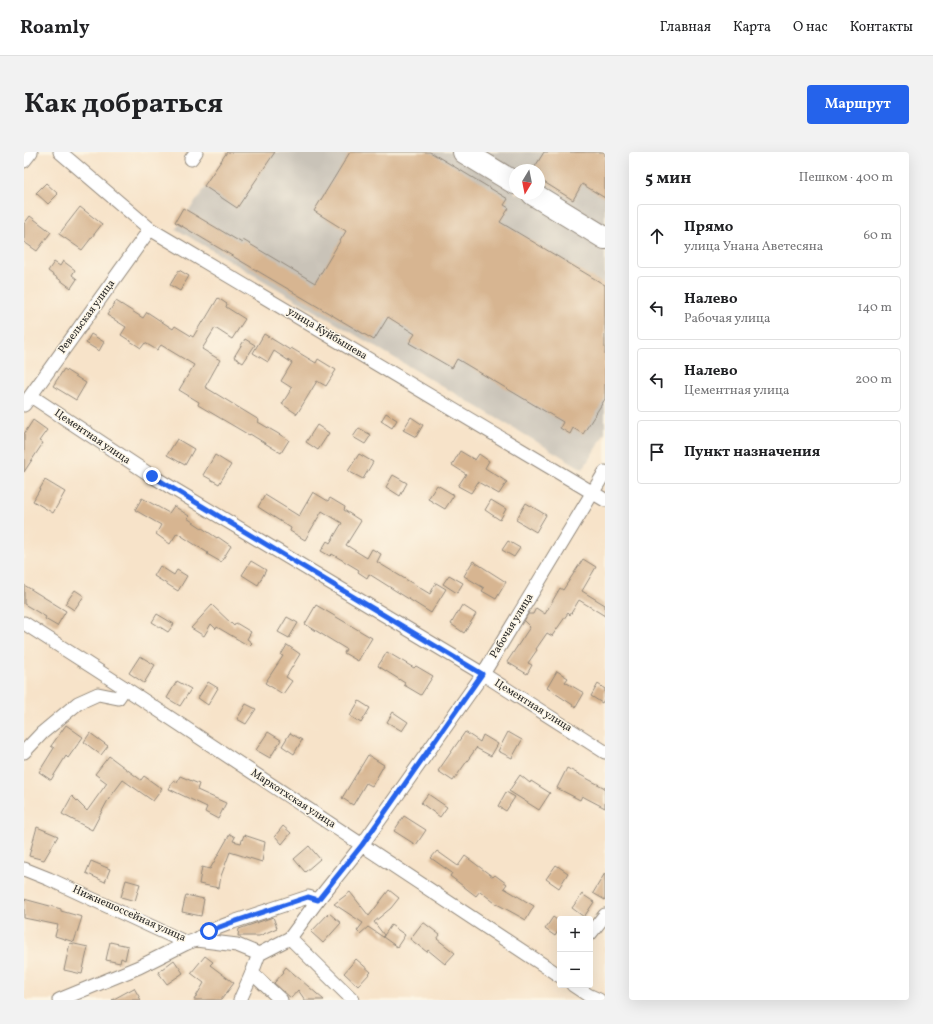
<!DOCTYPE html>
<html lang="ru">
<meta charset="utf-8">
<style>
:root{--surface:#fff;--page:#f2f2f2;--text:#202124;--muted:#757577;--line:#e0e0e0;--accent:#2563eb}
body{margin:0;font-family:Vollkorn,serif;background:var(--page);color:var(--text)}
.controls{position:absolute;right:12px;bottom:12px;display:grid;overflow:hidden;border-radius:4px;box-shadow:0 4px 16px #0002}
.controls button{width:36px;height:36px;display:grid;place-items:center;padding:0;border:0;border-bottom:1px solid var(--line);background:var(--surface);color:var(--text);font:20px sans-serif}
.compass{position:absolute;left:485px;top:12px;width:36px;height:36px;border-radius:50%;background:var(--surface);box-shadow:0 4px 16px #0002;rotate:190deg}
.stop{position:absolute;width:12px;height:12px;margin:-9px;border:3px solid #2563eb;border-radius:50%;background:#fff}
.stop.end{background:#2563eb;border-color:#fff;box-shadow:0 1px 4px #0008}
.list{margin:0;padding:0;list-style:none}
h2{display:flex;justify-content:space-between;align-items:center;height:52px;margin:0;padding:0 16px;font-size:17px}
h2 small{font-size:13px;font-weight:400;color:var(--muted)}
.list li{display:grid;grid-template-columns:26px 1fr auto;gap:12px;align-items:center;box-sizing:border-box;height:64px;margin:0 8px 8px;padding:0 8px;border:1px solid var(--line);border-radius:4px}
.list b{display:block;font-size:15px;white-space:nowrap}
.list p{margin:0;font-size:13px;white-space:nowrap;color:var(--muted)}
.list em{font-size:13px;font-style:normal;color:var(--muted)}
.icon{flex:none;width:22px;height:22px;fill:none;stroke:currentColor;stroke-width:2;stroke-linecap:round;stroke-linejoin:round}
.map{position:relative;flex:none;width:581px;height:848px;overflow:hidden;border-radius:4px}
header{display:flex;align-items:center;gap:24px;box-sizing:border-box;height:56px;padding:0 20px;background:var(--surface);border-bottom:1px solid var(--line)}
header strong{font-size:19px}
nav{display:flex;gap:22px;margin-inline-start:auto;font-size:14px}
.intro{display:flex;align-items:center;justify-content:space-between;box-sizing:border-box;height:96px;padding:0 24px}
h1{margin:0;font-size:28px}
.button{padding:10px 18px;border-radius:4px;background:var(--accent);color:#fff;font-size:14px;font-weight:700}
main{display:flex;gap:24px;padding:0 24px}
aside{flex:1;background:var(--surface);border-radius:4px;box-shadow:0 4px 16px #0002}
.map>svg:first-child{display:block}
.industrial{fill:#c9c3b8;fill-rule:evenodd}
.building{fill:#d7b591}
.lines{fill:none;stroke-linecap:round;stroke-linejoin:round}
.street-casing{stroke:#91877a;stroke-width:15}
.highway-casing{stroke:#91877a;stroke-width:24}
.street{stroke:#fff;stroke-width:13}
.highway{stroke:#fff;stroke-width:22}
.route{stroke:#2563eb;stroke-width:5}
.labels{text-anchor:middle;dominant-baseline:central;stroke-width:3;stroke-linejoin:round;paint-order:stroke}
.street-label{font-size:11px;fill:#2b2b2b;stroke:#fcf5e5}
</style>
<header>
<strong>Roamly</strong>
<nav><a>Главная</a><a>Карта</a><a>О нас</a><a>Контакты</a></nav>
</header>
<div class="intro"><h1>Как добраться</h1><a class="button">Маршрут</a></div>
<main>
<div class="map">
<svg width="581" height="848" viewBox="0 0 581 848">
<rect width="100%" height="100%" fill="#fcf5e5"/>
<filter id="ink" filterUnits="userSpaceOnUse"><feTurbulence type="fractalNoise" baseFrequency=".025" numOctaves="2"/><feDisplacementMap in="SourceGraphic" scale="8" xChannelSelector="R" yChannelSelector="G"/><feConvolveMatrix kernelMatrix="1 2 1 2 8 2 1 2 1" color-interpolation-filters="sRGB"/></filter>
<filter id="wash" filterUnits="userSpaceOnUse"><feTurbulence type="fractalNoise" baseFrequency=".012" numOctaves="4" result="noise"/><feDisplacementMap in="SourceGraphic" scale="16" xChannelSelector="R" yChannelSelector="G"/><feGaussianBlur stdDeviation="0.9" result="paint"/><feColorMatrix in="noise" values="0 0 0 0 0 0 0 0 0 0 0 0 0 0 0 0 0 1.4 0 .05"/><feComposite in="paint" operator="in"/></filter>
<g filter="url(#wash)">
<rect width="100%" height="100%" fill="#f7e3c9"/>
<path class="industrial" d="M207,0H581V281L559,317L152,77ZM491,18H515V42H491Z"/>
<g id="blocks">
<g class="building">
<path d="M203,0H251L213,56L180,34Z"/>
<path d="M326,0H406L484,47L480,53L485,56L476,70L581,133V247L559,282L549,276L546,282L536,276L539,270L433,207L428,216L385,191L391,182L364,165L350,188L151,70L159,56L218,91L219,88L291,131L322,79L290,59Z"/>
<path d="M520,0H581V46L558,32L549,48L515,27V18H509Z"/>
<path d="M22,31L34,42L24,52L12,41Z"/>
<path d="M56,55L78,72L58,98L35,82Z"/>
<path d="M6,64L27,80L13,99L0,90V72Z"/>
<path d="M39,109L51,118L48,123L53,127L47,136L24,119L30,110L36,114Z"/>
<path d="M155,118L165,124L156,139L146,133Z"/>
<path d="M194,146L203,152L202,155L221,167L208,187L191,176L178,197L196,208L181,235L235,268L234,270L265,288L257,301L226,282L225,283L174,253L175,250L155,238L170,213L137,193L133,198L121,191L117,196L97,183L102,175L83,163L92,149L119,166L123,160L149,177L151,174L169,185L178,170L179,171Z"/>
<path d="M67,182L80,190L75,199L62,191Z"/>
<path d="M240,182L266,198L267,196L292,211L294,207L312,218L302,234L293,229L273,262L258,252L268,236L257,229L268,211L250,199L244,210L229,201Z"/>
<path d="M221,187L231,193L219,211L210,205Z"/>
<path d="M40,217L62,231L52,248L29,234Z"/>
<path d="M362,261L373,268L368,276L357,269Z"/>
<path d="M387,265L399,273L392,285L379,278Z"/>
<path d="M9,268L23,278L15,289L19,291L0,320V282Z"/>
<path d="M293,273L305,281L294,298L282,290Z"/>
<path d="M335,276L347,283L341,292L329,285Z"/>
<path d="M153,287L170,297L161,313L143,303Z"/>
<path d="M436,299L451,308L455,302L465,309L461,316L483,330L475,342L454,330L447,341L434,334L442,322L428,313Z"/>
<path d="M335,302L349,310L339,327L324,319Z"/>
<path d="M191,303L207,313L195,332L179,323Z"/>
<path d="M369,323L383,331L376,344L362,335Z"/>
<path d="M21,328L41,340L29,361L9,349Z"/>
<path d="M413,333L430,343L421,357L404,347Z"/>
<path d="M289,340L304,349L306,346L321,355L320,358L337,369L322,393L343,406L348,397L357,402L353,410L406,442L412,431L422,437L407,461L345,422L343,426L334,420L335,418L308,402L306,404L297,399L303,389L306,391L318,371L298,359L281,388L266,379L267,376L234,355L241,343L275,364Z"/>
<path d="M118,346L145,361L150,354L165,364L163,366L193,386L194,385L207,394L197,410L183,402L184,401L153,381L146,392L132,382L137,373L111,358Z"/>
<path d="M467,348L482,357L476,368L461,358Z"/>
<path d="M502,351L522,363L512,380L492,368Z"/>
<path d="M484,389L496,396L490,405L478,398Z"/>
<path d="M559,407L572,415L558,439L581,453V464L555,448L546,463L544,461L528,484L523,481L512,497L513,498L504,511L508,513L503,522L483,510L506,475L500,469L504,462H509L512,456L521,462L536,436L539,438Z"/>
<path d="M227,409L242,418L234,433L218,423Z"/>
<path d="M449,409L482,430L472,447L458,439L460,436L440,424Z"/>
<path d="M136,414L150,423L153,418L163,424L154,439L130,424Z"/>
<path d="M425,423L439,431L433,441L419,432Z"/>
<path d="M0,433L42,459L33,474L21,467L22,465L0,452Z"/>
<path d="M51,438L60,444L50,458L41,452Z"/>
<path d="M188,453L210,474L212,471L227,480L223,487L228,491L225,494L193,475L192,477L187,472L180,484L167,476Z"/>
<path d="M292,453L348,486L334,509L320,501L322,497L281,472Z"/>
<path d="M438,453L452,462L440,481L427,472Z"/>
<path d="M133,462L150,472L144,480L128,470Z"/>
<path d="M263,465L274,471L265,486L254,480Z"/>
<path d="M263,493L276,502L262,525L268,529L259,542L241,531L259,504L257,503Z"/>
<path d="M363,500L390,516L392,514L409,524L397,543L380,533L381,531L354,514Z"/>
<path d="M116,504L131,513L120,531L105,521Z"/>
<path d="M533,519L544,526L541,530L560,541L552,555L523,536Z"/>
<path d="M153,529L167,537L156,554L143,546Z"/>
<path d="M184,530L194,536L184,553L174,546Z"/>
<path d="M574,532L581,537V546L578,551L567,544Z"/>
<path d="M335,549L346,556L337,571L326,564Z"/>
<path d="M222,552L232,557L222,572L213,567Z"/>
<path d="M369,560L384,570L378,579L363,570Z"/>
<path d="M42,573L59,585L44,606L42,604L27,628L15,620L30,596L27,594Z"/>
<path d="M244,580L257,588L246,606L232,598Z"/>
<path d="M441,580L456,590L459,583L474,592L467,604L452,596L453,595L429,629L414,619Z"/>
<path d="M484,580L498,588L488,606L474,599Z"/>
<path d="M66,581L84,594L77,603L60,590Z"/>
<path d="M266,581L278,588L270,602L258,594Z"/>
<path d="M344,603L360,613L348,634L342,631L329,653L318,646Z"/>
<path d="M85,604L117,628L120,624L138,637L129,649L99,628L84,648L68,678L38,662L48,644L63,659L83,631L71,622Z"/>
<path d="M543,616L581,636V656L558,644L556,648L533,636Z"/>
<path d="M496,623L506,631L507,629L526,641L515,658L485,639Z"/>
<path d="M156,624L175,632L173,638L202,651L194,667L181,660L183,655L145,637L150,628L153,630Z"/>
<path d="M482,640L491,645L482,659L474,654Z"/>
<path d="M404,642L423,655L416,665L397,651Z"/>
<path d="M380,664L402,678L392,693L370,679Z"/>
<path d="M259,674L267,681L258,692L251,684Z"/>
<path d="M13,675L34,684L20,708L5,704Z"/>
<path d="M206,682L211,685L209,689L217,691L220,683L241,690L238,710L206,700L197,724L195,736L175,732L178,715L186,717Z"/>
<path d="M285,694L296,707L281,720L270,707Z"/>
<path d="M413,699L434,714L441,704L469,725L471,723L483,732L480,736L510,754L502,768L471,751L456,739L452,744L426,724L428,721L407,706Z"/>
<path d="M67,709L86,717L81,730L62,721Z"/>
<path d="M532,713L544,721L535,736L522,727Z"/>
<path d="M581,721V748L569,741Z"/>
<path d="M102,728L116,732L111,749L97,745Z"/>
<path d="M365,738L375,746L367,756L350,770L360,783L359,785L344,775L336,782L333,779L339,771L310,752L326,740L345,764Z"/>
<path d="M558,742L570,750L560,765L548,756Z"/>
<path d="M162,743L180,747L177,764L158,760Z"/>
<path d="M0,747L37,757V759L58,765L50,790L31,784L34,773L0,766Z"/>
<path d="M305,761L317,771L299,791L287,780Z"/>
<path d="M249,765L253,776L235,784H214L215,777Z"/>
<path d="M529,765L536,770V776L531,784L521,777Z"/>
<path d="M399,770L416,783L413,787L431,801L421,812L404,798L403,800L386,787Z"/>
<path d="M367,773L381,783L373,795L359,785Z"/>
<path d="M86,790L104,794L101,808L97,806L96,811L82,808Z"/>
<path d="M46,791L64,795L58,822L40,818Z"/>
<path d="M181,804L189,810L186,813L210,831L197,848H170L180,831L167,821Z"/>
<path d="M332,807L347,820L334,834L320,821Z"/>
<path d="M150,808L159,821L143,832L134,820Z"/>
<path d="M262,815L300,848H281L274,838L267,846L250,831L260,820L259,819Z"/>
<path d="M110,836L117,848H88Z"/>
</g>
</g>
</g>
<g filter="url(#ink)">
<use href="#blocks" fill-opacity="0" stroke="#91877a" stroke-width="1"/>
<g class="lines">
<defs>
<g id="street">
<path d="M36,0L126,77L581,348"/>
<path d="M167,7L172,0"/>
<path d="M0,9L7,0"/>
<path d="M7,244L128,324L459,522L581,600"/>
<path d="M0,253L126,77"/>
<path d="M0,471L101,536L536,824"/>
<path d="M0,600L18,581L54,551L74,542L94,546L101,536"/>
<path d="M0,717L25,727L163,791L172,788L213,793L235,802"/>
<path d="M566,782L581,763"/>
<path d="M266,786L329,848"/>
<path d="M172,788L185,779L209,770L284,745L294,748"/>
<path d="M228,821L257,848"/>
<path d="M549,833L564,843L575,848"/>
<path d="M35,848L115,815L163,791"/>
<path d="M216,848L228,821L235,802L266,786L294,748L338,693L459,522L581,320"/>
</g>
<g id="highway">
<path d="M440,0L491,31"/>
<path d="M509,42L581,86"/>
</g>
</defs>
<use href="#street" class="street-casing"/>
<use href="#highway" class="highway-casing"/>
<use href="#street" class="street"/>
<use href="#highway" class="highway"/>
</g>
</g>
<g class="lines" filter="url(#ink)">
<path class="route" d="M128,324L458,522L338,693L294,748L284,745L209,770L185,779"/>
</g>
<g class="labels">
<g class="street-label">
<text transform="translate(63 165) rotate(-54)">Ревельская улица</text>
<text transform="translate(303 182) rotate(31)">улица Куйбышева</text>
<text transform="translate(68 285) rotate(34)">Цементная улица</text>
<text transform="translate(488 474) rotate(-59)">Рабочая улица</text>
<text transform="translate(509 554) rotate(32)">Цементная улица</text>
<text transform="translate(269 647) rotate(33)">Маркотхская улица</text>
<text transform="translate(105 762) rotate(24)">Нижнешоссейная улица</text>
</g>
</g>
</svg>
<div class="controls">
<button>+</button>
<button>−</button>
</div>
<svg class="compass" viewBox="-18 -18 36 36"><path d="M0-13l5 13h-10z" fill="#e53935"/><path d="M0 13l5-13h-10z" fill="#757577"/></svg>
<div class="stop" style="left:185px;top:779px"></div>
<div class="stop end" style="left:128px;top:324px"></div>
</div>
<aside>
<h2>5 мин<small>Пешком · 400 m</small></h2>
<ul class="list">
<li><svg class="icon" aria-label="ahead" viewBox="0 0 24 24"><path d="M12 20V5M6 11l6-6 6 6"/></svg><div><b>Прямо</b><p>улица Унана Аветесяна</p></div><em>60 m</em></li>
<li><svg class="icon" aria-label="left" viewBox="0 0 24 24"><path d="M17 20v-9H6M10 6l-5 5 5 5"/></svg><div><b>Налево</b><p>Рабочая улица</p></div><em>140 m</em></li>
<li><svg class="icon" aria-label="left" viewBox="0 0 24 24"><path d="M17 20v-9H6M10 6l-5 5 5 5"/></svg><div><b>Налево</b><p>Цементная улица</p></div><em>200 m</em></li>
<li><svg class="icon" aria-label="arrive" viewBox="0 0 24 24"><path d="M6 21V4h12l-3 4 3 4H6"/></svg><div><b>Пункт назначения</b></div></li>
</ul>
</aside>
</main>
